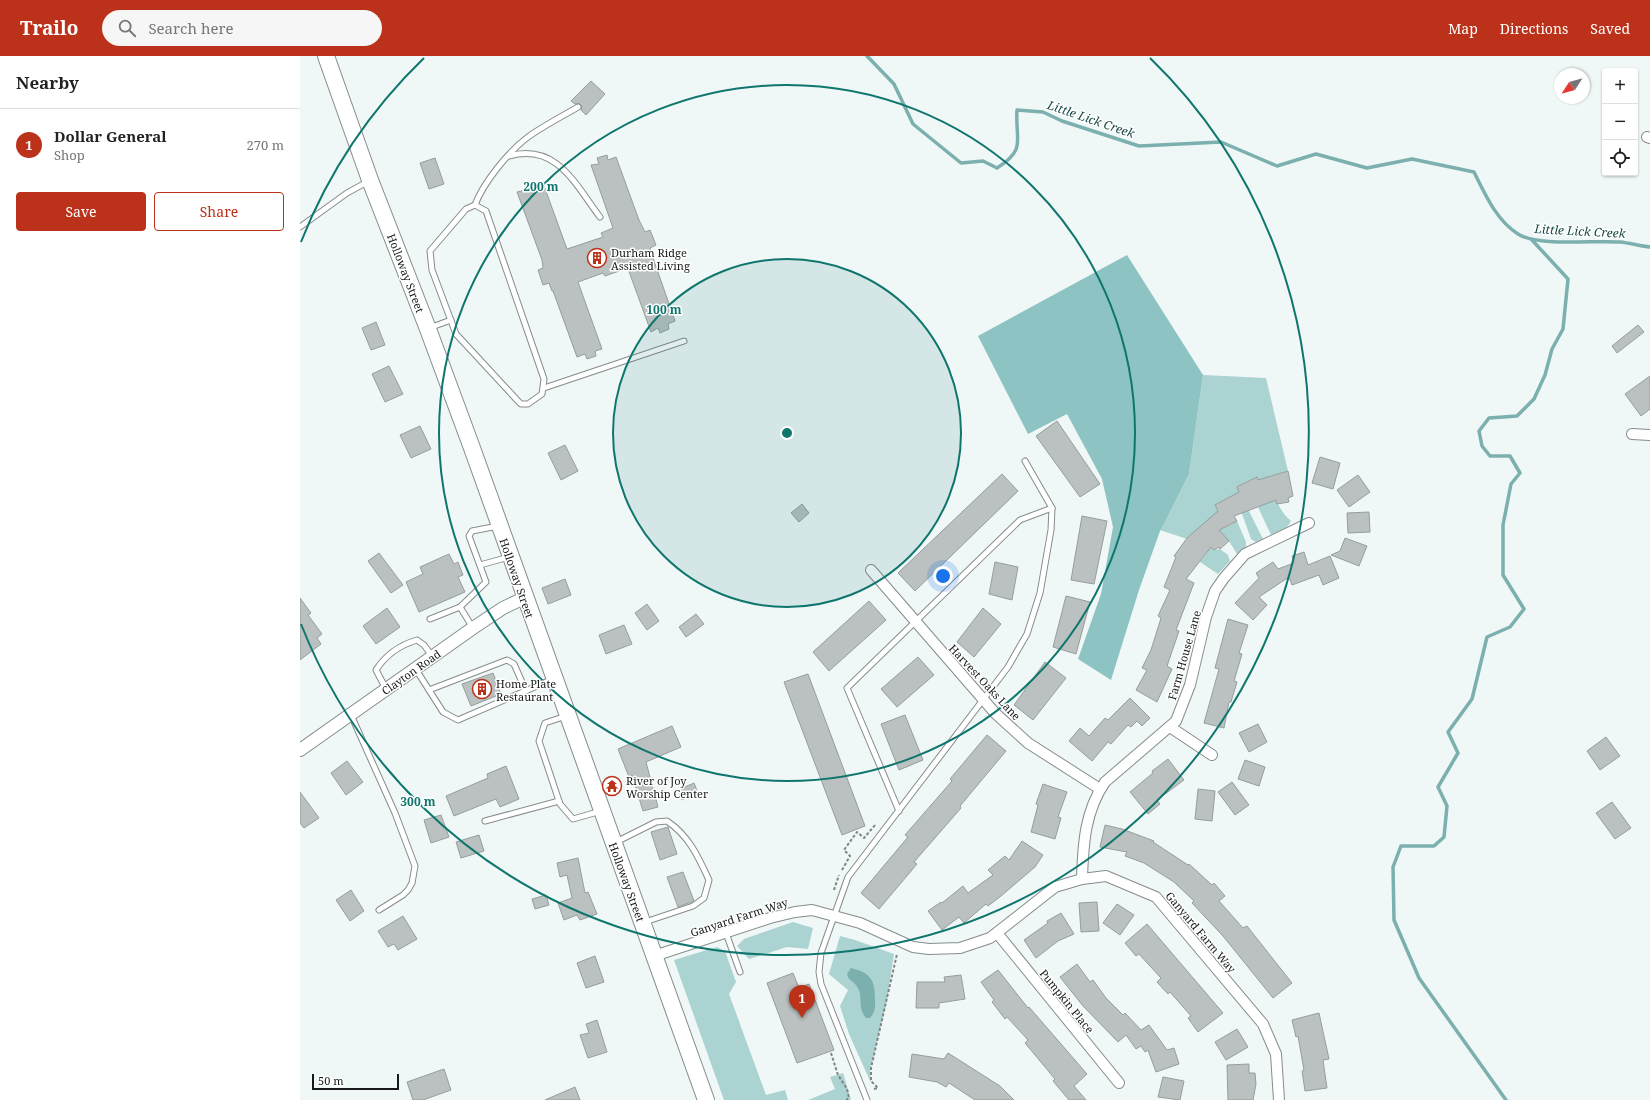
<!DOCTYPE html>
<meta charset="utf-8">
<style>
:root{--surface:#fff;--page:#f6f6f6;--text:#222;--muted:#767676;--line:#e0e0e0;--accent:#bc3119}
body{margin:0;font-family:"Noto Serif",serif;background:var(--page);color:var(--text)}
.controls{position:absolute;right:12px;top:12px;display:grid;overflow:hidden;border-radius:4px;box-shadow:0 1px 3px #0004}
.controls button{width:36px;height:36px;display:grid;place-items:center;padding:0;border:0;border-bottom:1px solid var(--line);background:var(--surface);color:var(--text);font:20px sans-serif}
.compass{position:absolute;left:1254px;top:12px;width:36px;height:36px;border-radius:50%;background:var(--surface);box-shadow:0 1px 3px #0004;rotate:234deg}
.scale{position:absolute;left:12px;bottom:10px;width:87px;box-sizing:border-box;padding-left:4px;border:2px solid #171a19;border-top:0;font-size:11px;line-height:14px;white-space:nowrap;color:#171a19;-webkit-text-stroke:3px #fff;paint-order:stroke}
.you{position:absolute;left:643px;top:520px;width:14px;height:14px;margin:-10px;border:3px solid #fff;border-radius:50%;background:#1a73e8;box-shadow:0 0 0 6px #1a73e833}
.badge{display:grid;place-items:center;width:26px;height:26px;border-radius:50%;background:var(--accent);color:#fff;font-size:13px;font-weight:700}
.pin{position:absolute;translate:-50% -33px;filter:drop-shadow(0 1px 2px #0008)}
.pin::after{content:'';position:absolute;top:21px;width:14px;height:12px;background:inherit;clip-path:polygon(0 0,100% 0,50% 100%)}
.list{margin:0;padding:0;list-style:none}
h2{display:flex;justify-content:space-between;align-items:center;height:52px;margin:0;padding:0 16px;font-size:17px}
h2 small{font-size:13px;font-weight:400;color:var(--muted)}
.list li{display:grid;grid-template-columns:26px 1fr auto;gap:12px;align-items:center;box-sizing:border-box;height:72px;padding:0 16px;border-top:1px solid var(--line)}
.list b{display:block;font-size:15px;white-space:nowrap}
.list p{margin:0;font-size:13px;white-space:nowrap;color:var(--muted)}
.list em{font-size:13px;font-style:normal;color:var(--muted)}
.actions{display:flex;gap:8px;padding:12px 16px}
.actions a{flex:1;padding:9px 0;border:1px solid var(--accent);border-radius:4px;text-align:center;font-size:14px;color:var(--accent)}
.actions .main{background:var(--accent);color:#fff}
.icon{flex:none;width:22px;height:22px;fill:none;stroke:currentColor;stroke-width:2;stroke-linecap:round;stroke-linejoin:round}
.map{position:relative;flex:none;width:1350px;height:1044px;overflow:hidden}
header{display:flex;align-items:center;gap:24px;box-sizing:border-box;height:56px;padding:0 20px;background:var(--accent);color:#fff}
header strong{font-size:19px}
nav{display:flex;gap:22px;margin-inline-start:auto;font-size:14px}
.search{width:280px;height:36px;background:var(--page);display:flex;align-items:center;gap:10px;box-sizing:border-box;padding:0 14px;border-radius:22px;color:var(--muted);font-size:15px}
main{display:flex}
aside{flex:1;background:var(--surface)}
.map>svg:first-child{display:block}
.green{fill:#aad3d1}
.forest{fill:#8dc3c2}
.water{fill:#7bb0af}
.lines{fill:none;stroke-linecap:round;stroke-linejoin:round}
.stream{stroke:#7bb0af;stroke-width:3.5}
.building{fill:#bac1c0;stroke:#969d9d}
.service-casing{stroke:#868c8c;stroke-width:7}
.minor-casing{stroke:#868c8c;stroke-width:12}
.tertiary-casing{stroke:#868c8c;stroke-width:14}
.trunk-casing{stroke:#868c8c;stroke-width:18}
.path{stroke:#808584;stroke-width:2;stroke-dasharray:3 2;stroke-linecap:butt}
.service{stroke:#fff;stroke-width:5}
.minor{stroke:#fff;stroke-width:10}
.tertiary{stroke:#fff;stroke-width:12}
.trunk{stroke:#fff;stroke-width:16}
.ring{fill:none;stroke:#0f766e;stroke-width:2}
.labels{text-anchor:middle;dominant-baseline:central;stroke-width:3;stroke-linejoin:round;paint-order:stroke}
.poi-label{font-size:11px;fill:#171a19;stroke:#fff;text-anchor:start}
.street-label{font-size:11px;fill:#171a19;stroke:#fff}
.water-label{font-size:12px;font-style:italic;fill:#134544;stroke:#fff}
.centre{fill:#0f766e;stroke:#fff;stroke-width:2}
.ring-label{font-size:12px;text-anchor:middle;font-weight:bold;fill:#0f766e;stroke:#fff;stroke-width:3;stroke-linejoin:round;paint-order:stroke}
</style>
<header>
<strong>Trailo</strong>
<div class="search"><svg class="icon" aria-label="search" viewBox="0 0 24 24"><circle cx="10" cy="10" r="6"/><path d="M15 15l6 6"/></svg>Search here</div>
<nav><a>Map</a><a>Directions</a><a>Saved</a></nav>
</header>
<main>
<aside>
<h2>Nearby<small></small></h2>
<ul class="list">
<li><span class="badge">1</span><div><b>Dollar General</b><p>Shop</p></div><em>270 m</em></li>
</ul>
<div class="actions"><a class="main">Save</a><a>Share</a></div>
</aside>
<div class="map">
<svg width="1350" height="1044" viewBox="0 0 1350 1044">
<rect width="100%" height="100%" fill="#f0f7f7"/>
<g class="green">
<path d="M903,319L966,322L988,415L970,420C974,438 977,453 991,465L987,471L971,479L958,451L967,447L956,422L937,431L963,483L956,486L951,483L935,438L915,449L926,471L937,465L946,486V492L937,498L929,485L897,474L914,494L920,493L928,499L930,505L918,518L900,506L907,497L887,483L860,474L889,418Z"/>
<path d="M493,866L513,872L508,893L487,891L449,903L437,890L444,883Z"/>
<path d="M540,880L555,884L594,898L587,944L570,1015L571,1027L549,978L540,950L548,934L529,918Z"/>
<path d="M417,891L425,895L436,926L429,938L466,1039L485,1034L488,1044H424L374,904Z"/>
<path d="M543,1017L551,1044H508L535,1033L530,1021Z"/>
</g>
<path class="forest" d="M827,199L903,319L889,418L860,475L839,534L811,624L778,603L801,538L813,471L802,423L767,358L728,378L678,280Z"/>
<path class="water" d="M551,912C571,917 575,924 575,944C575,951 576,955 570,962H566C554,947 569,937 549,923L547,918Z"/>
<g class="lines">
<g class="stream">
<path d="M567,0L594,28L613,68L661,107L683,105L697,112C727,93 715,85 717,54L743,56L762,65L839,90L921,86L977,110L1016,98L1067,112L1112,103L1174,116C1185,138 1196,164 1218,178C1238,191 1294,184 1320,186C1330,187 1340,190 1350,191"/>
<path d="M1206,1044L1119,922L1094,864L1093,811L1101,790H1134L1144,781L1147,750L1138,731L1158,697L1148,676L1172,643L1187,581L1210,571L1224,553L1203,519V469L1211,428L1220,417L1210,400H1190L1182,390L1179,375L1189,362L1217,360L1234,343L1245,319L1252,293L1263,273L1268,223L1232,184"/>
</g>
</g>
<g class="building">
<path d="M291,25L305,38L286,59L281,54L282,51L280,48H275L271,45Z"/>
<path d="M307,99L308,104L316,101L339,164L345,176L350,174L356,189L350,192L352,199L375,265L368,268L369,273L360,277L358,272L351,276L327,210L325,213L305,220L303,217L278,226L302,293L295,295L296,300L287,303L285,298L277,301L253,235H252L249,227L243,229L238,214L243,212L242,204L217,136L226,134L224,129L233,126L235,130L243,127L267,193L303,181L301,177L313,172L291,109L299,108L297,102Z"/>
<path d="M135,102L144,128L129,133L120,107Z"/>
<path d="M76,266L85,289L71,294L62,272Z"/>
<path d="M1338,269L1344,276L1317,297L1312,290Z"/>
<path d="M89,310L103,338L85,346L72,318Z"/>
<path d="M1350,320V353L1341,360L1325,338Z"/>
<path d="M757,365L800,428L780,441L736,380Z"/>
<path d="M120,370L131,393L111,402L100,379Z"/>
<path d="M265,389L278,415L261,424L248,397Z"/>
<path d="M1020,401L1040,407L1033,433L1012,427Z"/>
<path d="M988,415L993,440L988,442L989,446L977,448L976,444L934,460L937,465L919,474L929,485L920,493L919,491L914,494L911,491L886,523L894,527L876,574L879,575L867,610L872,613L857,646L836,634L847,614L842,612L851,594L861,562L858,560L870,534L864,531L876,501L874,500L887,482L918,455L915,449L939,436L937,431L957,421L958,424Z"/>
<path d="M702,418L718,435L615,535L598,517Z"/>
<path d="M1058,419L1070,436L1049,451L1037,434Z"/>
<path d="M502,448L509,457L499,466L491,457Z"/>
<path d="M1069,456L1070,476L1048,477L1047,457Z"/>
<path d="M782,460L807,465L794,528L771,524Z"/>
<path d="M1045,482L1067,490L1059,510L1031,499L1040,495Z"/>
<path d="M1004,496L1008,509L1030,500L1039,522L1023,529L1019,519L992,529L989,521L959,541L967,549L953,564L935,547L959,522L956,517L973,506L978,513L994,507L992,500Z"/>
<path d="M79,497L103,529L91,537L68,505Z"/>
<path d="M149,498L154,508L158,506L163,519L158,521L165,536L119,556L106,526L123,518L120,511Z"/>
<path d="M695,506L718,511L712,544L689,538Z"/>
<path d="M265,523L271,539L248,548L242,532Z"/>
<path d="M766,540L790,546L776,598L753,591Z"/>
<path d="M0,542L11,557L8,559L22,578L17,582L21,588L0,604Z"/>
<path d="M569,545L586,564L529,615L513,596Z"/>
<path d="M347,548L359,565L347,574L335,557Z"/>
<path d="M87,552L100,571L76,588L63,570Z"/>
<path d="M683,552L701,568L674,601L657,586Z"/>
<path d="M396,558L404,568L386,581L379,571Z"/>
<path d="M928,563L948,569L939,597L942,598L934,625L937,626L931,646H929L924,672L904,667L919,613L915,612Z"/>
<path d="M324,569L332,588L306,598L299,579Z"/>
<path d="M618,601L634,619L597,651L581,633Z"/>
<path d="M745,606L766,622L733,664L714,649Z"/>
<path d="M193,617L201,638L171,650L162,628Z"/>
<path d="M508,618L565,770L542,779L484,626Z"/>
<path d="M830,642L850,662L842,670L837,665L831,671L828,669L811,688L808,686L792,705L769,685L780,672L789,680L805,662L808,664Z"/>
<path d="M605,659L623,704L599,714L581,668Z"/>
<path d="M958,668L967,686L949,696L939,677Z"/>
<path d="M372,670L381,691L346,706L358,751L343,755L332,719L329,721L318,693Z"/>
<path d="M687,679L706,695L660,750L661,752L614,806L617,808L579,853L561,837L608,781L605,779L652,725L650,723Z"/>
<path d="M1306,681L1320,700L1300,714L1287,695Z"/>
<path d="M868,703L884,724L857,744L860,748L848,758L830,736L853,717L852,715Z"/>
<path d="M945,704L965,711L959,730L938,723Z"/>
<path d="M47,705L63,726L46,739L31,717Z"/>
<path d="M206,710L219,743L200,751L196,743L154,760L146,740L188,722L187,718Z"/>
<path d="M932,726L949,749L935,759L918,736Z"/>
<path d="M394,727L398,737L382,744L378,734Z"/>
<path d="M743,728L767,736L758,761L761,762L755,783L731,776L738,749L736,748Z"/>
<path d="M898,733L915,735L912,765L895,763Z"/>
<path d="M0,736L19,762L4,772L0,767Z"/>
<path d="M1312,746L1331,772L1315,783L1296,757Z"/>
<path d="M141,759L149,781L131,787L124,764Z"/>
<path d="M805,769L822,773L854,785L853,786L888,809L889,808L912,829L914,827L925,840L919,845L943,872L947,870L992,927L973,942L923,880L892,847L894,845L874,826L844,807L825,800L827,796L800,791Z"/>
<path d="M368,771L377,798L360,804L351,776Z"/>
<path d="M179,779L184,795L161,802L156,786Z"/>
<path d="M722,785L743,799L735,811L701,840L688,850L686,848L664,867L659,861L642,874L628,855L641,846L642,847L663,830L668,837L693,819L688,814L705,800L709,804Z"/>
<path d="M278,802L285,837L288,836L297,858L280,864L277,859L264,864L258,847L272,842L267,819L260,821L257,807Z"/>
<path d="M383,816L394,845L378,851L367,821Z"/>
<path d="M51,834L64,855L50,865L36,844Z"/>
<path d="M246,839L249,849L235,853L232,843Z"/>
<path d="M797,846L799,875L781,876L779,847Z"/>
<path d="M817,848L834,859L820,879L803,867Z"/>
<path d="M761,857L774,878L758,885L736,902L724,884L748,867L747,865Z"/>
<path d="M103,860L117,883L98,894L94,888L88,891L78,875Z"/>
<path d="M847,868L923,957L898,976L888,962L891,960L870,936L868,938L857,926L861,922L839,898L836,900L825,887Z"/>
<path d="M295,900L304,926L286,932L277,907Z"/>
<path d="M777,908L790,926L793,924L806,942L823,959L825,957L841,974L849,969L867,994L874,992L879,1008L856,1016L848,994L845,996L841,990L836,993L826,979L818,986L783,950L760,921Z"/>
<path d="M698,914L728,952L729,951L787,1018L774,1030L786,1044H769L753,1025L755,1023L725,987L728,984L707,961L705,963L692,946L694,944L681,926Z"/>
<path d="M493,917L499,932L509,928L534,994L497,1007L467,927Z"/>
<path d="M661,919L665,943L639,947V952H616L617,926H645L644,921Z"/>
<path d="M1019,957L1029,1003L1023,1004L1027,1032L1005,1035L1002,1015L1004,1014L998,980L996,981L992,964Z"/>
<path d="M297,964L307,996L288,1002L280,979L289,977L286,968Z"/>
<path d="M937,973L948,991L926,1004L915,986Z"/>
<path d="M648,997L700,1030L714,1044H675L649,1027L646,1031L637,1026L609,1021L612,998L644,1003Z"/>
<path d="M949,1008V1017H955L956,1028L953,1044H928L927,1009Z"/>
<path d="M144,1013L151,1034L123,1044H113L107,1026Z"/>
<path d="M863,1021L884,1025L880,1044L858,1041Z"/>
<path d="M275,1031L280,1044H245Z"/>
</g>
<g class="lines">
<defs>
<g id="service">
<path d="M209,100C257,87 275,128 300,161"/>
<path d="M175,149L186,155L244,323L242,338L228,348H221L217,344L156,278L132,214L130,195L166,153Z"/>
<path d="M175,149C183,127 209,95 228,81C243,70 261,61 278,51"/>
<path d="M0,171L47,137L69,125"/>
<path d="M129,272L151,264"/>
<path d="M244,332L384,285"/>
<path d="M180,509L209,501"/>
<path d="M160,551L186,526L169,480L172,475L198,470"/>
<path d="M130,563L160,551L173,572"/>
<path d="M115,612L143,656L158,664L253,623"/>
<path d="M86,633L76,614C85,600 100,589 117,584L124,589L132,600"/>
<path d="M129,634L207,604L214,608L226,635"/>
<path d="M51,659L95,757L115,810L112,827L108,834L103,839L79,854"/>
<path d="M266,660L245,667L239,685L260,748L273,763L301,755"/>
<path d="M599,755L547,632L720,464L752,452"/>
<path d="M185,765L259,745"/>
<path d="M316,786L356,766L367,765C389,780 398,800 409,824L404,842L393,850L345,866"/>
<path d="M426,877L440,916"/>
<path d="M567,1044L521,928L519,916L521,897L548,821L708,611L727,578L740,537L751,474L752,452L725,405"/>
</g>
<g id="minor">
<path d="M1347,81L1350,82"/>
<path d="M1332,378L1350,379"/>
<path d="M571,514L695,657L728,687L800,733"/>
<path d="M870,671L912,699"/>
<path d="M782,823C783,788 785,755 805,726L876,665L890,629L906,561L915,535L924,522L945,498L1009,467"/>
<path d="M697,877L819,1027"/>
<path d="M354,900L470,862L495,856L512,854L560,867L613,891L629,893L660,892L690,882L755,831L782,823L806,820L856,841L963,968L976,998L979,1044"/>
</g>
<path id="tertiary" d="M0,694L173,572L203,552L224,542"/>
<path id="trunk" d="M26,0L70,124L128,273L172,392L406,1044"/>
</defs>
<use href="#service" class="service-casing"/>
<use href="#minor" class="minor-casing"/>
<use href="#tertiary" class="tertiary-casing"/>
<use href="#trunk" class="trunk-casing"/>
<g class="path">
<path d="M542,814L550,800L544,794L557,776L564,782L576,768"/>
<path d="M534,834L539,819"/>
<path d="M531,997L538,1019L547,1033L549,1042L546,1044"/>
<path d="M574,1033L578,1032L571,1025V1012L597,898"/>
</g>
<use href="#service" class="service"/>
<use href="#minor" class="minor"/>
<use href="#tertiary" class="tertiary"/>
<use href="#trunk" class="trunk"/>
</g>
<circle cx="487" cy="377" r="174" fill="#0f766e" fill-opacity=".12"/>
<g class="ring">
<circle cx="487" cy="377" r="174"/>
<circle cx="487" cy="377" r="348"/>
<path d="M1 186A522 522 0 0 1 124 2M850 2A522 522 0 1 1 1 568"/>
</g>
<defs>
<symbol id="building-ring" viewBox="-11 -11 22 22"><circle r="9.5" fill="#fff" stroke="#bc3119" stroke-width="1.5"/><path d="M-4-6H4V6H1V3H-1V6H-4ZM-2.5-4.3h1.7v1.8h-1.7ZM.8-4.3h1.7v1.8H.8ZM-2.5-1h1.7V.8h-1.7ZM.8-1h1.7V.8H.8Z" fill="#bc3119"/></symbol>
<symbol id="temple-ring" viewBox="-11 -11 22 22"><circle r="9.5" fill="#fff" stroke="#bc3119" stroke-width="1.5"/><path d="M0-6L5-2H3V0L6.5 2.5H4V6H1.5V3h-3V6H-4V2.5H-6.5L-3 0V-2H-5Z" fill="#bc3119"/></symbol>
</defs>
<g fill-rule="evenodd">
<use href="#building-ring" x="286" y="191" width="22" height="22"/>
<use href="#building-ring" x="171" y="622" width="22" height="22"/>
<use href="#temple-ring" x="301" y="719" width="22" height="22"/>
</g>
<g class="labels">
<g class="poi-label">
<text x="311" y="196">Durham Ridge<tspan x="311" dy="13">Assisted Living</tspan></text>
<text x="196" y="627">Home Plate<tspan x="196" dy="13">Restaurant</tspan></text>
<text x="326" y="724">River of Joy<tspan x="326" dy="13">Worship Center</tspan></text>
</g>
<g class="street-label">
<text transform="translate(106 217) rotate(69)">Holloway Street</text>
<text transform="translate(217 522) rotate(71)">Holloway Street</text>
<text transform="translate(884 599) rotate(-74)">Farm House Lane</text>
<text transform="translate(111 616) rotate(-35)">Clayton Road</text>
<text transform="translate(685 626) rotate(47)">Harvest Oaks Lane</text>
<text transform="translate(327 826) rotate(70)">Holloway Street</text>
<text transform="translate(439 861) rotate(-18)">Ganyard Farm Way</text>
<text transform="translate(901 876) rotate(50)">Ganyard Farm Way</text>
<text transform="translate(767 945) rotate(51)">Pumpkin Place</text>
</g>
<g class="water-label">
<text transform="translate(791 63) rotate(19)">Little Lick Creek</text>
<text transform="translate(1280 175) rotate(3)">Little Lick Creek</text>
</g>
</g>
<circle cx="487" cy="377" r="6" class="centre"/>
<g class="ring-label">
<text x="241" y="135">200 m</text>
<text x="364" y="258">100 m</text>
<text x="118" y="750">300 m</text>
</g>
</svg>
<div class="controls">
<button>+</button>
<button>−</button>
<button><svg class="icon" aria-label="locate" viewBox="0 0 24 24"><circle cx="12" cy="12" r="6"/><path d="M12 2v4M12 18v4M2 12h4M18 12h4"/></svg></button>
</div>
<svg class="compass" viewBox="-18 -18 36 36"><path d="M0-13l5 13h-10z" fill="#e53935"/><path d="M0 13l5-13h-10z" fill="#767676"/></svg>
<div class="scale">50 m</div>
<div class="you"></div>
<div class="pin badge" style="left:502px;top:962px">1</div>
</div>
</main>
